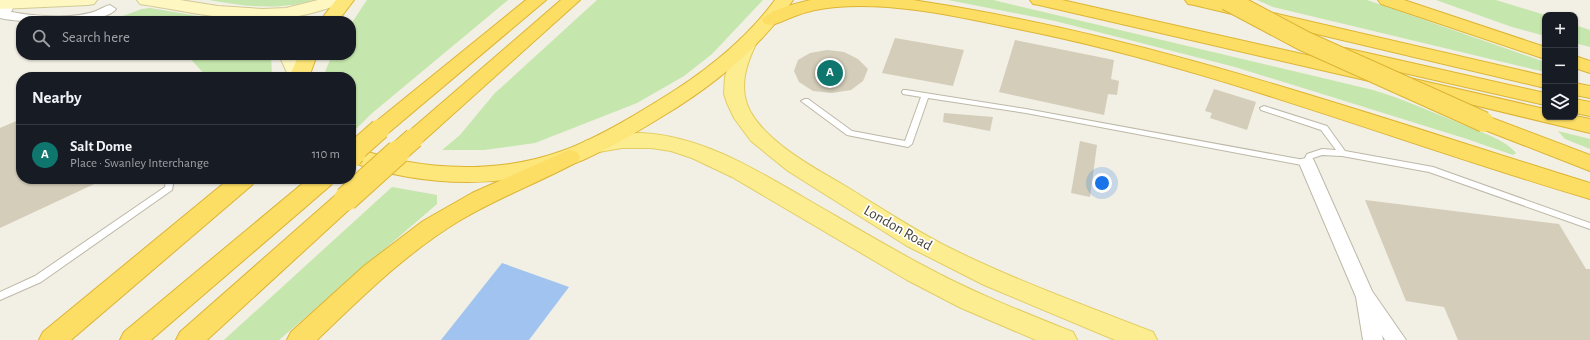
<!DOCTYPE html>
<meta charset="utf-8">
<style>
:root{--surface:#171b24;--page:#242831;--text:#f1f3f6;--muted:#9ea1a6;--line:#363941;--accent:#0f766e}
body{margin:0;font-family:"Alegreya Sans",sans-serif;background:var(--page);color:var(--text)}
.controls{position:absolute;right:12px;top:12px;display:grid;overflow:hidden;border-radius:8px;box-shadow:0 1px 3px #0004}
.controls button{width:36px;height:36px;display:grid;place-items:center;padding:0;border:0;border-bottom:1px solid var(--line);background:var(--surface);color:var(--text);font:20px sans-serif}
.you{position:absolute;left:1102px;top:183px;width:14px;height:14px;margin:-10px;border:3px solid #fff;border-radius:50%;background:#1a73e8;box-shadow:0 0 0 6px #1a73e833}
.badge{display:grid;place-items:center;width:26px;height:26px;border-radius:50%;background:var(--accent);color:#fff;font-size:13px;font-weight:700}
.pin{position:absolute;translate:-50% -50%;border:2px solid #fff;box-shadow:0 1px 4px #0006}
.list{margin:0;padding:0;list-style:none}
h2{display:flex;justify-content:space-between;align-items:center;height:52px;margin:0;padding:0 16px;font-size:17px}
h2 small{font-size:13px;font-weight:400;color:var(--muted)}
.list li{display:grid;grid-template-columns:26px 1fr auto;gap:12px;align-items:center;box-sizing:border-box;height:60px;padding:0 16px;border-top:1px solid var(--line)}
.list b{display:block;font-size:15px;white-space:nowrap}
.list p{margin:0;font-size:13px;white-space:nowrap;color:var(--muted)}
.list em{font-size:13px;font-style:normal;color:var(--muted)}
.icon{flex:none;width:22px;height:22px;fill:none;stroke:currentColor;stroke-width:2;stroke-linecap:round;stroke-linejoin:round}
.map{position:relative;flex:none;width:1590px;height:340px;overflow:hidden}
.search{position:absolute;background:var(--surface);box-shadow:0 1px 3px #0004;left:16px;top:16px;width:340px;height:44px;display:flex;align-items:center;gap:10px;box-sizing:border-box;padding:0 14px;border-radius:16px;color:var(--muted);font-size:15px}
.panel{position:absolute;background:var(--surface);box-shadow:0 1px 3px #0004;left:16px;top:72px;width:340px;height:112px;border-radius:16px}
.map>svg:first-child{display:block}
.green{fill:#c5e6ac}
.water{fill:#a0c4ef}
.building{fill:#d3cdb9}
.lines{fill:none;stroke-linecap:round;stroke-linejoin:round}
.service-casing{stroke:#bdb8a7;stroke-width:2}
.minor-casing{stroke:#bdb8a7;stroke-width:2}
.secondary-casing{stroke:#d2ca94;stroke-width:2}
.primary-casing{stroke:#e2cd62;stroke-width:2}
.trunk-casing{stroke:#dcb434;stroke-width:2}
.motorway-casing{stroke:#dcb434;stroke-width:2}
.service{fill:#fff;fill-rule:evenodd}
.minor{fill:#fff;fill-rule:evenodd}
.secondary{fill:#fef7c2;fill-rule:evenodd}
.primary{fill:#fded91;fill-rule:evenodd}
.trunk{fill:#fde67a;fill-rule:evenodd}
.motorway{fill:#fdde64;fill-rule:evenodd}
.motorway-bridge-far1-casing{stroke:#dcb434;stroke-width:22;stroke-linecap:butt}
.motorway-bridge-casing{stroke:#dcb434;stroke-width:26;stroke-linecap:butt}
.motorway-bridge-far1{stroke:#fdde64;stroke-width:20}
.motorway-bridge{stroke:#fdde64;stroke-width:24}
.labels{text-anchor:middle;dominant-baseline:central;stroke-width:3.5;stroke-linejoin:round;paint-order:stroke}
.street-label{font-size:15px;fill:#444034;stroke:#fff}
</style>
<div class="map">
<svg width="1590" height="340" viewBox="0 0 1590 340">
<rect width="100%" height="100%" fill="#f2efe4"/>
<g class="green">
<path d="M209,0H313C278,11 243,6 209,0Z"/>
<path d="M367,0H508L371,114L356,129L351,127V77H323L332,55H351V24Z"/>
<path d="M597,0H763L712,54L684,76L637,103L535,143L484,150H442L460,135L494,94Z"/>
<path d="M948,0H993L1373,90C1401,98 1427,110 1454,121C1472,129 1504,138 1516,153L1513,155L1467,139L1235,67L1055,21Z"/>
<path d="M1257,0H1367L1545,62V72L1273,7Z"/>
<path d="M1436,0H1496L1545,15V36L1512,27Z"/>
<path d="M150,8L228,21H121L120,17L142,9Z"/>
<path d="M1575,25L1590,30V47L1575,43Z"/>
<path d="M187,55H271L272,77H207Z"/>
<path d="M1558,131L1590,139V149L1565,139Z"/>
<path d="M392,187L437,195V204L279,340H224Z"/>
</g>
<path class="water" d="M502,263L569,287L529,340H441Z"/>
<g class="building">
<path d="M895,38L964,50L953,86L882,73Z"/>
<path d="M1015,40L1114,60L1111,79L1119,81L1117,95L1108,94L1104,115L999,92Z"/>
<path d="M827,50L844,52L858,59L868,69L863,81L851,90L832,93L813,91L799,82L794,71L798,60L810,53Z"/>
<path d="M1214,89L1256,102L1247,130L1210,118L1212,113L1205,111Z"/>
<path d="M944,113L993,117L990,131L943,122Z"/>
<path d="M21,119V179H105L0,228V128Z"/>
<path d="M1080,141L1097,145L1090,197L1071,193Z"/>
<path d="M1365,200L1559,224L1586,269H1590V340H1458L1444,307L1406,301Z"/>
</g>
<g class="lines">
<defs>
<g id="service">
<path d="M903,90H906L1026,109L1304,160L1307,154L1322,149L1336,150L1321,130L1261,110L1260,108L1264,106L1327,126L1345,151L1433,167L1590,223V229L1429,172L1342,156L1322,155L1313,158L1310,165L1307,166L1026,113L928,98L912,144L908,147L847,135L801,101L805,99H808L852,131L905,141L921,97L903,94L902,92Z"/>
<path d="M166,179H174L172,190L41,282L0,300V292L35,276L165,187Z"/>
</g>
<g id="minor">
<path d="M9,0L15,4L11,12C35,16 72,20 96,11C101,9 105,6 110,5L116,9C105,26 19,23 0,18V9L4,1Z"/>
<path d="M1307,158L1313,159L1315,163L1372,291L1406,340H1385L1382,335L1383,340H1363L1356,297L1299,163L1301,159Z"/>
</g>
<g id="secondary">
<path d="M0,0H97L94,4L88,5L0,9Z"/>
<path d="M137,0H180L218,6L263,9L286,8L318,0H344L341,4C323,10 305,16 285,18C239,24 192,12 146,5L140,4Z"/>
<path d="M279,55H297L309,77H289Z"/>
</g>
<g id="primary">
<path d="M748,36L755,38L757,42C746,64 738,88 750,111C767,142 812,167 842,184C878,206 914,230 952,249C1017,281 1086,306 1153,332L1157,340H1115L984,285L907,246L788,171L751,141L734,118L727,103L724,94L725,77L730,60L741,38Z"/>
<path d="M641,133C701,136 753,168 803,197C843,220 883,244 924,266C972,292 1023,312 1073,332L1077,340H1036L961,308L907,280L732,177L692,158L671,151L651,148H622L593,153L585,151L582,146L585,141C604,136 622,133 641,133Z"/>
</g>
<g id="trunk">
<path d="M336,0H354L338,21H320Z"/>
<path d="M775,0H793C759,49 713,86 663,116C637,132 610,148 583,160C509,190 425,188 351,162V147C369,152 385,158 403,161C455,171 513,169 562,151C595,139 627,120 656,102C701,75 744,42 775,0Z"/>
<path d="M299,55H317L309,77H289Z"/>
</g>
<g id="motorway">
<path d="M526,0H546L387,134L380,136L373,134L370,129L373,124Z"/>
<path d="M561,0H580L421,143L414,145L407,143L403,138L407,133Z"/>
<path d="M811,0H913L925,2C1153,37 1370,115 1590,183V199C1399,143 1214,68 1018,29C959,17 896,2 836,7C822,8 808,11 795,16C787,19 779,23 771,25L765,24L762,20C770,9 798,3 811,0Z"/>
<path d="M1030,0H1062L1369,69L1376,71L1379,75L1376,79L1369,81L1039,5L1033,4Z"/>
<path d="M1185,0H1217L1545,76V88L1194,5L1188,4Z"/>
<path d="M1378,0H1404L1545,47V59L1381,4Z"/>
<path d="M1345,48L1545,93V105L1338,58L1336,54L1338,50Z"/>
<path d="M1575,56L1590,61V73L1575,68Z"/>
<path d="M1410,78L1545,109V117L1575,116L1590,119V133L1403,88L1400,84L1403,80Z"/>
<path d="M1575,83L1590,86V98L1575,95Z"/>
<path d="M1575,99L1590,102V116L1575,113Z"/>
<path d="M1484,115L1590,155V171L1477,127L1474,122L1477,117Z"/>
<path d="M569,150L577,152L580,157L577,162C538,183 497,198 459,221C406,253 362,297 317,340H287L291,332L364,266L423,221L472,193Z"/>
<path d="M229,179H255L252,185L71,340H39L43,332Z"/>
<path d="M308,179H334L331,185L151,340H120L124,332Z"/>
<path d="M346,191L354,193L357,199L354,205L207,340H176L180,332L338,193Z"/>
</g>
</defs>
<use href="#service" class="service-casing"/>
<use href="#minor" class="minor-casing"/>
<use href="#secondary" class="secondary-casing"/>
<use href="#primary" class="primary-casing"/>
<use href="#trunk" class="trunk-casing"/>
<use href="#motorway" class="motorway-casing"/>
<use href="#service" class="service"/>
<use href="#minor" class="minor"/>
<use href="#secondary" class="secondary"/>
<use href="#primary" class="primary"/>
<use href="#trunk" class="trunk"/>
<use href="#motorway" class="motorway"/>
<defs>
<g id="motorway-bridge-far1">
<path d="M1227,0L1304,41L1484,122"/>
<path d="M353,153L380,129"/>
<path d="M397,153L414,138"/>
</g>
<g id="motorway-bridge">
<path d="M351,155L354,152"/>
<path d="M346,199L398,152"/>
</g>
</defs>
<use href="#motorway-bridge-far1" class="motorway-bridge-far1-casing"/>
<use href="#motorway-bridge" class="motorway-bridge-casing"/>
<use href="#motorway-bridge-far1" class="motorway-bridge-far1"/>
<use href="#motorway-bridge" class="motorway-bridge"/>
</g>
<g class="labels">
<g class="street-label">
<text transform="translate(898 228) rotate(30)">London Road</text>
</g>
</g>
</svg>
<div class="controls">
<button>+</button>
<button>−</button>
<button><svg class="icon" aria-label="layers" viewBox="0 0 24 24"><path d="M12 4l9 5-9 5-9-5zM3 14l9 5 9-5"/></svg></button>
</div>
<div class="you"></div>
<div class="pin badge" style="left:830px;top:73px">A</div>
<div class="search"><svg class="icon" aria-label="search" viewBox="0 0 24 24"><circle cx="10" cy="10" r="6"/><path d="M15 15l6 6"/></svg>Search here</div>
<section class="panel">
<h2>Nearby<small></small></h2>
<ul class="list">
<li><span class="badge">A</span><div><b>Salt Dome</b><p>Place · Swanley Interchange</p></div><em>110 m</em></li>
</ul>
</section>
</div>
